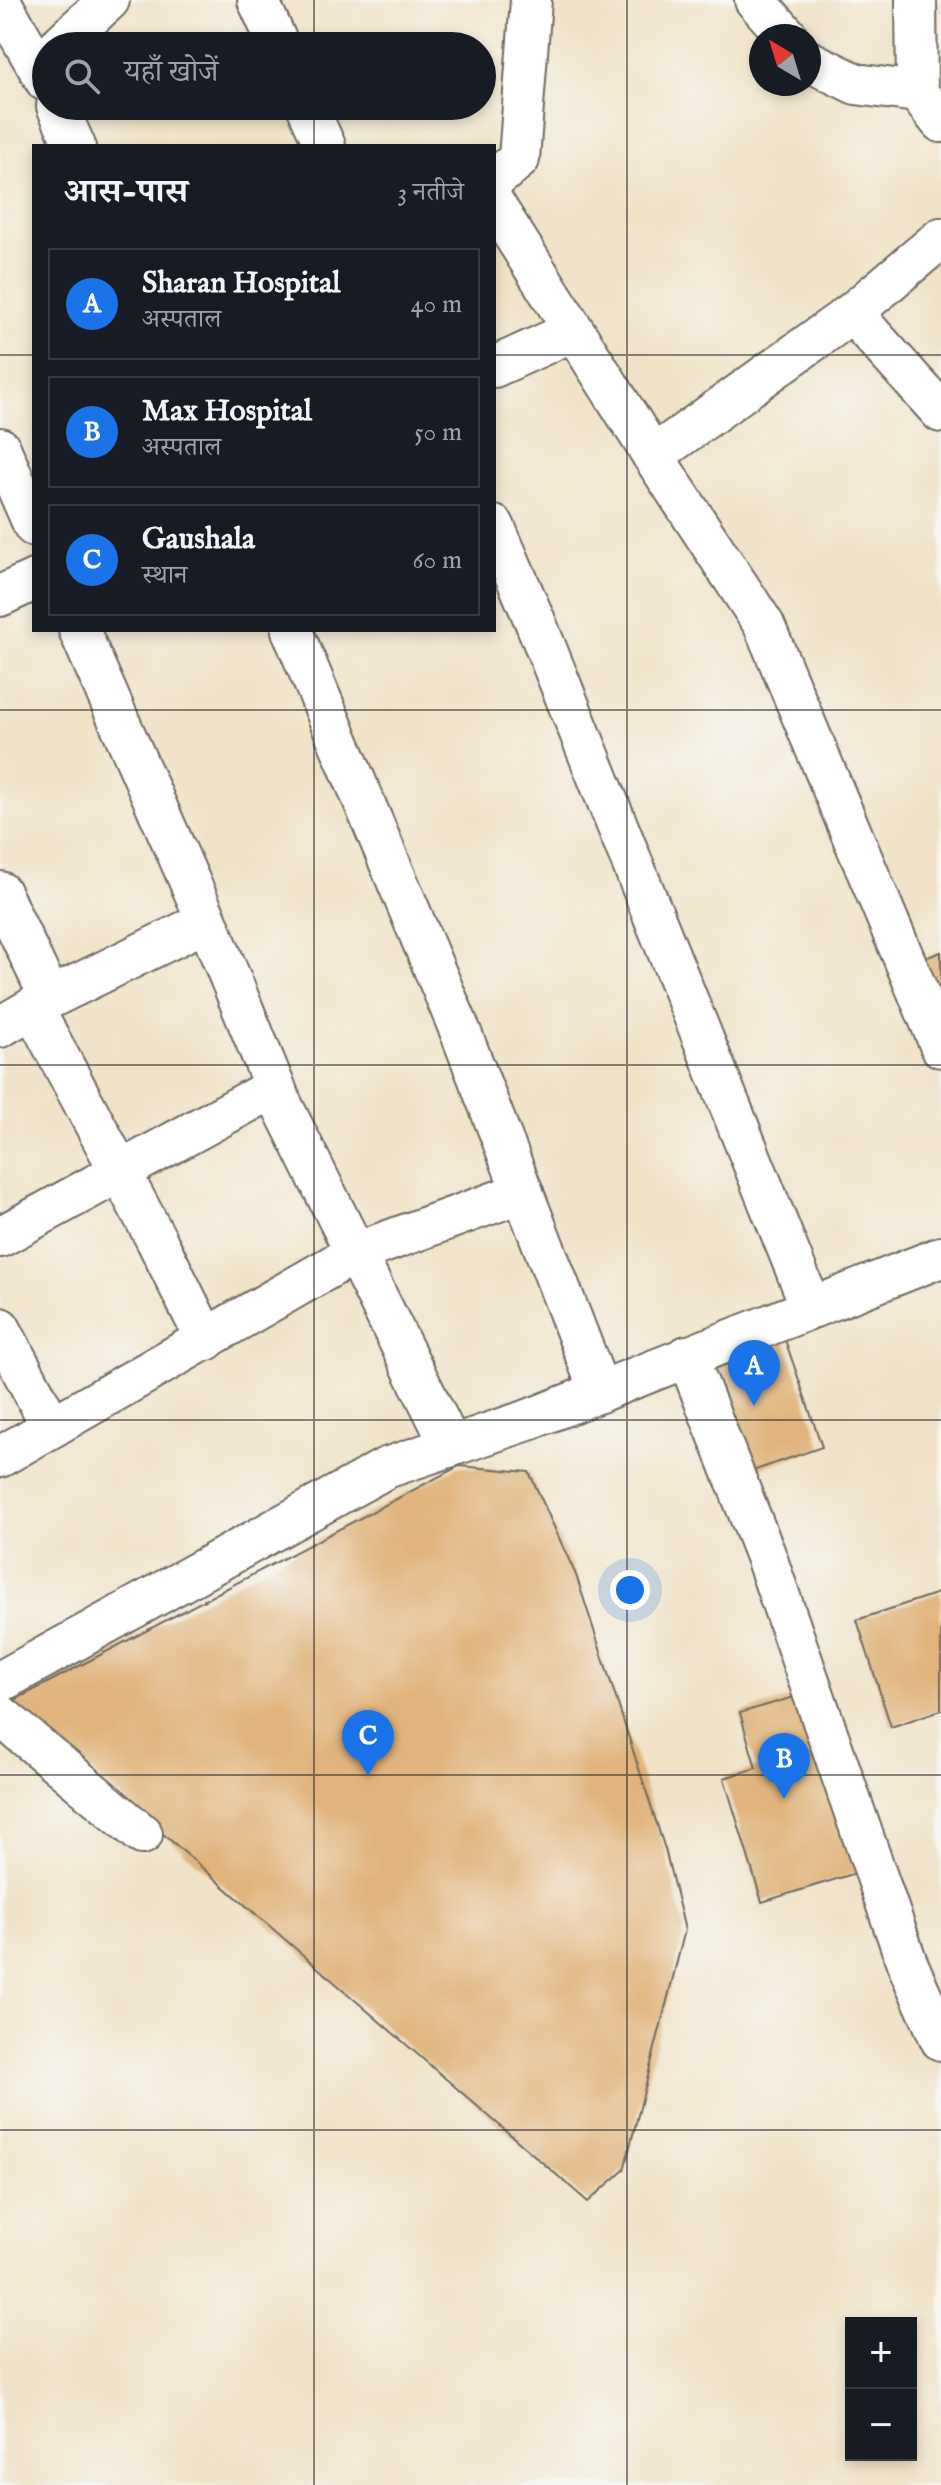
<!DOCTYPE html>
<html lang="hi">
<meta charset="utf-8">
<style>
:root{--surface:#171b24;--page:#242831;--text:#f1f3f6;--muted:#9ea1a6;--line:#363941;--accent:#1a73e8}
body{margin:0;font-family:"IM FELL English","Noto Serif Devanagari",serif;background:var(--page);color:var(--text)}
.controls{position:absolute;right:24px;bottom:24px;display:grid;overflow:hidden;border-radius:0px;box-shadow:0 4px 12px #0003}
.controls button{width:72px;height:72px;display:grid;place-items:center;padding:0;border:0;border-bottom:2px solid var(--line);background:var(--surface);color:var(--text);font:40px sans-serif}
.compass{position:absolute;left:749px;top:24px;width:72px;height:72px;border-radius:50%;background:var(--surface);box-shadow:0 4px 12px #0003;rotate:322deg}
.you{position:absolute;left:630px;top:1590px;width:28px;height:28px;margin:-20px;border:6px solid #fff;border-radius:50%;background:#1a73e8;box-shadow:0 0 0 12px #1a73e833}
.badge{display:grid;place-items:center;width:52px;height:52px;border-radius:50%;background:var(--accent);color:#fff;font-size:26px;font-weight:700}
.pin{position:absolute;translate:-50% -66px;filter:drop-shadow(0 2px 4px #0008)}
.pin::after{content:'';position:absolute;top:42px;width:28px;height:24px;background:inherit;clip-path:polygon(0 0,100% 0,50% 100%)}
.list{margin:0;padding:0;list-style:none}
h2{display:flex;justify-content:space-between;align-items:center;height:104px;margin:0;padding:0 32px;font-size:34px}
h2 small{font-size:26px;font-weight:400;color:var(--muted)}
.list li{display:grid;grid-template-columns:52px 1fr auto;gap:24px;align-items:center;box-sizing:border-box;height:112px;margin:0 16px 16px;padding:0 16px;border:2px solid var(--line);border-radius:0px}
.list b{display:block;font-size:30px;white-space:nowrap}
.list p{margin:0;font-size:26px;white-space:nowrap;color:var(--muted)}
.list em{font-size:26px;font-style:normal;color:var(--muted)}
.icon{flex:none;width:44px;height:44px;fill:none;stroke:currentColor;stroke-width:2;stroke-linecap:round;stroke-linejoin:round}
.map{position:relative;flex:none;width:941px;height:2485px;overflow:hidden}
.search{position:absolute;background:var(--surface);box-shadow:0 4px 12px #0003;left:32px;top:32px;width:464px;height:88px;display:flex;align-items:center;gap:20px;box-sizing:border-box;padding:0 28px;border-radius:44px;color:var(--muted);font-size:30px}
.panel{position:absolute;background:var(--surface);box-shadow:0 4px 12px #0003;left:32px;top:144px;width:464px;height:488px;border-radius:0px}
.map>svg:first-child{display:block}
.building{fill:#e0b47b}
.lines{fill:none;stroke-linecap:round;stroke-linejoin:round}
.minor-casing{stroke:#706b62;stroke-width:44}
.minor{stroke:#fff;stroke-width:40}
.grid{fill:none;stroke:#2b2b2b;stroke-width:2;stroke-opacity:0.55}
</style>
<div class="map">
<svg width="941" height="2485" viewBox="0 0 941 2485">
<rect width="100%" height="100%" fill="#f6f6f2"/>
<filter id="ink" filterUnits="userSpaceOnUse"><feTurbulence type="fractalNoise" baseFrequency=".0125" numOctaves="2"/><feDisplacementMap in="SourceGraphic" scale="16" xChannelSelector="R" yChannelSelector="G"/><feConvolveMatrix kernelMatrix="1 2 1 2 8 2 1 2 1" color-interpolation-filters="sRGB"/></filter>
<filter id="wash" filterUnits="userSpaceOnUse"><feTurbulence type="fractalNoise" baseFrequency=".006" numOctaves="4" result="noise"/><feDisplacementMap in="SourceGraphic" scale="32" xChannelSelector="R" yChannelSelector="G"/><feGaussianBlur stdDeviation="1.8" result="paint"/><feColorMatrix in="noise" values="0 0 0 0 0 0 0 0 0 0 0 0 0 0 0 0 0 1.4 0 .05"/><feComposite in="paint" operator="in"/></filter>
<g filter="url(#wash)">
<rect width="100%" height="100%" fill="#f1e3c9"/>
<g id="blocks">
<g class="building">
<path d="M941,952V1012L917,961Z"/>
<path d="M781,1328L822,1447L741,1475L701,1356Z"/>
<path d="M459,1466L529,1472L576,1575L665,1849L685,1930L624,2170L588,2202L11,1702Z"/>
<path d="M941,1592V1710L891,1727L857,1620Z"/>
<path d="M804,1694L859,1872L762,1902L724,1778L756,1768L740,1713Z"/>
</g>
</g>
</g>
<g filter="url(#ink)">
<use href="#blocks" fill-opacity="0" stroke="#706b62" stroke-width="2"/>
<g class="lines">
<defs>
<g id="minor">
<path d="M258,0L279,46"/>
<path d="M755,0L787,36"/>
<path d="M916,0L917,92"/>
<path d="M0,1L46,81"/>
<path d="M59,46L109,0"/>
<path d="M809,61L856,84L917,92L941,122"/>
<path d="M57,106L75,146"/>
<path d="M307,106L325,146"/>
<path d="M494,180L519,159L531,0"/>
<path d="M494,204L653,456L764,625L941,1047"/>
<path d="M852,313L941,412"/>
<path d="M494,367L573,331"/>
<path d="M0,448L34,526"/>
<path d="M653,456L852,313L941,238"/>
<path d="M494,526L535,621L811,1307"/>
<path d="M0,596L34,580"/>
<path d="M79,630L207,921L282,1105L451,1446"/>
<path d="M292,630L461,1033L600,1392"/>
<path d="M0,892L50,998"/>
<path d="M33,1008L157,1241L206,1340"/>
<path d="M0,1027L50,998L207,921"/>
<path d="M0,1237L275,1087"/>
<path d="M0,1328L52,1427"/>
<path d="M687,1356L765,1554L907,1963L941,2040"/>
<path d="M0,1457L355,1253L523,1192"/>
<path d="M0,1682L386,1468L528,1420L941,1257"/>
<path d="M0,1715L142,1834"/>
</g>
</defs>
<use href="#minor" class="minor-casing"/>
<use href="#minor" class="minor"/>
</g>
</g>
<path class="grid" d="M314,0V46M627,0V2485M314,106V146M0,355H34M494,355H941M314,630V2485M0,710H941M0,1065H941M0,1420H941M0,1775H941M0,2130H941"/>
</svg>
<div class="controls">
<button>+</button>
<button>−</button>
</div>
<svg class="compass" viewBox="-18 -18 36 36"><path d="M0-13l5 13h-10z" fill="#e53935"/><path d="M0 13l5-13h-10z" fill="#9ea1a6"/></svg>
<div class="you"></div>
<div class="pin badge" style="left:754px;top:1406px">A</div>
<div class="pin badge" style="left:784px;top:1799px">B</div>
<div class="pin badge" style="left:368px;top:1776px">C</div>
<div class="search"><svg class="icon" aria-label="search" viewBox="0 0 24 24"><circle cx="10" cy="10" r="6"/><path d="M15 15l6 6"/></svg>यहाँ खोजें</div>
<section class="panel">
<h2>आस-पास<small>3 नतीजे</small></h2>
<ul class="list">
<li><span class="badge">A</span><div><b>Sharan Hospital</b><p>अस्पताल</p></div><em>40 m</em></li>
<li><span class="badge">B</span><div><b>Max Hospital</b><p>अस्पताल</p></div><em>50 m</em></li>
<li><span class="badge">C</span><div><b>Gaushala</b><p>स्थान</p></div><em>60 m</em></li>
</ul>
</section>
</div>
